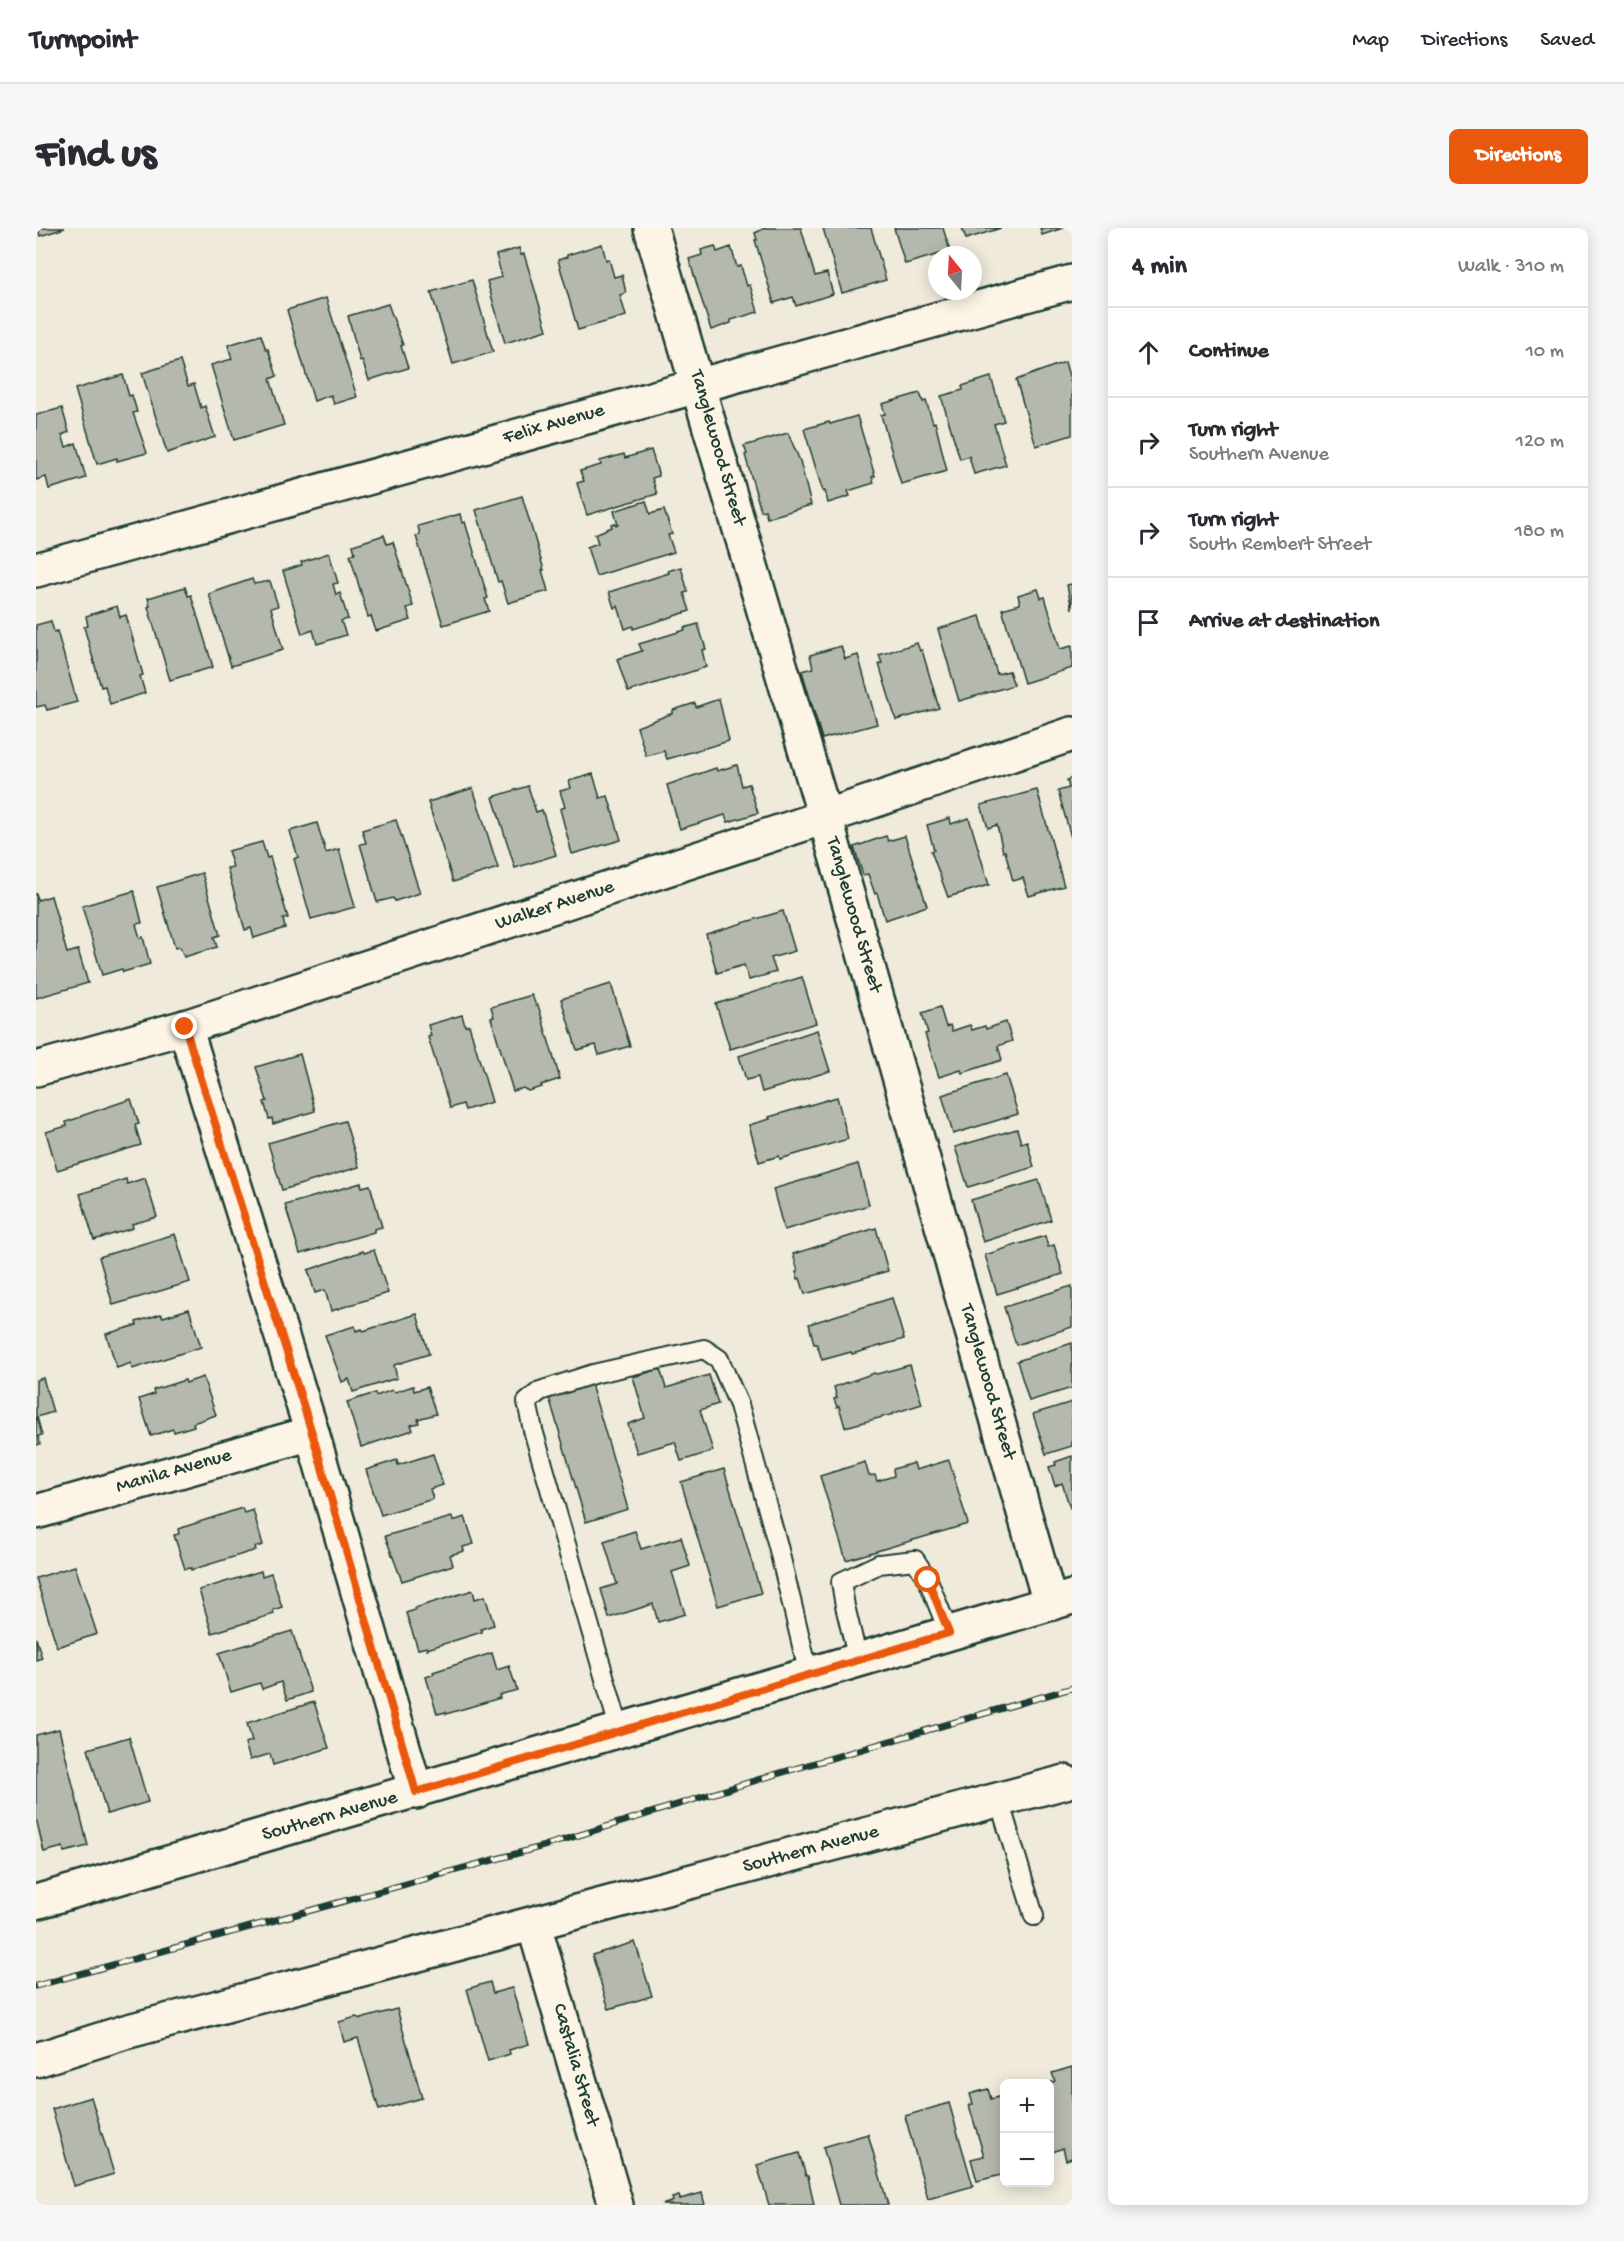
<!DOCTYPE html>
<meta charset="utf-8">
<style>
:root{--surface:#fff;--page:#f7f7f7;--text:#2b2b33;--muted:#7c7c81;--line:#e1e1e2;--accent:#ea580c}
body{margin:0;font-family:"Gochi Hand",sans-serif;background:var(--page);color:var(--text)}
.controls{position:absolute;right:18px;bottom:18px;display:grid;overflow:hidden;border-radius:9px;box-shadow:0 3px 15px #0003}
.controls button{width:54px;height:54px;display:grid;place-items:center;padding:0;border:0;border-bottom:2px solid var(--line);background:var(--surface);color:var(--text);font:30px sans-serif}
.compass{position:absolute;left:892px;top:18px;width:54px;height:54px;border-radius:50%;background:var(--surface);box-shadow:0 3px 15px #0003;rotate:342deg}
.stop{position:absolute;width:18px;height:18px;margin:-14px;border:4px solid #ea580c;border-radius:50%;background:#fff}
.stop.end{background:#ea580c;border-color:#fff;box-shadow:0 2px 6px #0008}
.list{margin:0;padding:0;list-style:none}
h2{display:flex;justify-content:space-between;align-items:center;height:78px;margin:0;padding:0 24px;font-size:26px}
h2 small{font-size:20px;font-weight:400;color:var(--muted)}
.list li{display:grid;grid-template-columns:39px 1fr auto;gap:18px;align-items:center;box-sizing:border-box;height:90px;padding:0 24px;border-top:2px solid var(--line)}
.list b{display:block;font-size:22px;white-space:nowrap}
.list p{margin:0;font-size:20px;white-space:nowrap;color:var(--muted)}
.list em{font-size:20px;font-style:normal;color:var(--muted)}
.icon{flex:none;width:33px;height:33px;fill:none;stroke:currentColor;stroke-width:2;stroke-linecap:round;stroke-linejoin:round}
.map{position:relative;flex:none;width:1036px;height:1977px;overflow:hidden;border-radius:9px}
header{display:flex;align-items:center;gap:36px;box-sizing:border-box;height:84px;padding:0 30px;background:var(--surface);border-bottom:2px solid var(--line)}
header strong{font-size:28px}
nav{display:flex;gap:33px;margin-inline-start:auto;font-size:21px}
.intro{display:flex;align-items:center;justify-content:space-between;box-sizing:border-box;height:144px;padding:0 36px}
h1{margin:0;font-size:42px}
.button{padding:15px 27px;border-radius:9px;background:var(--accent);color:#fff;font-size:21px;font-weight:700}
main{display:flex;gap:36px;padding:0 36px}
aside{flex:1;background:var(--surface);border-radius:9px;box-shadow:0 3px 15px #0003}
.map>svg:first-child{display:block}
.building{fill:#b5b9ad;stroke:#1f3d34;stroke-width:1.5}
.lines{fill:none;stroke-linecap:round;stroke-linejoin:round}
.lane-casing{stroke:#1f3d34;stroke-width:22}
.street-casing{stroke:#1f3d34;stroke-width:38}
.secondary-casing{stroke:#1f3d34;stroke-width:38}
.lane{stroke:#fcf5e5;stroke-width:18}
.street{stroke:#fcf5e5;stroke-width:33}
.secondary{stroke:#fcf5e5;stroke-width:33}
.rail-casing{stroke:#1f3d34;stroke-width:7}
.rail{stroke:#fcf5e5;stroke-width:4.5;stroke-dasharray:14;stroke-linecap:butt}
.route{stroke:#ea580c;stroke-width:8}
.labels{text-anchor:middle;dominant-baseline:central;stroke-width:4.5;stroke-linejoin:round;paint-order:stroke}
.street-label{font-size:20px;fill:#1f3d34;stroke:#fcf5e5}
</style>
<header>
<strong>Turnpoint</strong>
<nav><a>Map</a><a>Directions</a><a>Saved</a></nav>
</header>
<div class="intro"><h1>Find us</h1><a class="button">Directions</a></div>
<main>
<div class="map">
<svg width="1036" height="1977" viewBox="0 0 1036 1977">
<rect width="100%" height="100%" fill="#efeada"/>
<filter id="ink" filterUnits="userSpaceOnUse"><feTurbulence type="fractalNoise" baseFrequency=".0167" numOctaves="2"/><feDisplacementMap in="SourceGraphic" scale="12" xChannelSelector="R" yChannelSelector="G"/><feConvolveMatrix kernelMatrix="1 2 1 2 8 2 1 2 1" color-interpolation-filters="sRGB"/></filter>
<g filter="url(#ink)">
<g class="building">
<path d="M2,0H29L4,8Z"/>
<path d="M729,0H765L779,48L791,45L797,66L760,78L757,69L738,75L719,12H721L719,5Z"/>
<path d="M787,0H835L850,52L806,65Z"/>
<path d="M858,0H907L914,23L869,36Z"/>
<path d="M926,0H965L930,11Z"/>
<path d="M1004,0H1027L1006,7Z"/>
<path d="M566,16L570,32L573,31L578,49L586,47L590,65L584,67L590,88L542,102L522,32L531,29V27Z"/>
<path d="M679,18L681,24L695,19L701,39L705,38L711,58L714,57L722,84L695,92V95L675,102L653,31L666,27L665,22Z"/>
<path d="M483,20L485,27L488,26L511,102L469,115L451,53L466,49L460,27Z"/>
<path d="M436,52L457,124L417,136L395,64Z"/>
<path d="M290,70L321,169L298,176L295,167L278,173L251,82Z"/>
<path d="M352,76L367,117L365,118L372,140L333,152L326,132L324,133L312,88Z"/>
<path d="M225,107L230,122L232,121L241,148L234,151L248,197L198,212L175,137L196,131L192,117Z"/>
<path d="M144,133L152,158L158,156L165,180L169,178L179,209L131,225L106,145Z"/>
<path d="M1029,134L1036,159V207L1000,218L980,152Z"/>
<path d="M87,147L93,168L96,167L101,184L97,185L111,225L81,233V230L61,236L39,161Z"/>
<path d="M955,149L968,193L958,196L970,237L938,246L933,228L924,231L905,168L927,162L926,158Z"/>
<path d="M884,165L887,174L890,173L897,195L899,194L911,243L865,256L845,187L849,186L846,176Z"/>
<path d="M26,180L33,204L26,207L30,219L40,215L50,250L13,261L10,249L0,252V187Z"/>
<path d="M821,188L839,248L836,249L838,255L812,263L814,268L792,275L789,263L787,264L768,201L793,194L794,196Z"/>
<path d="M752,205L764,233L775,277L731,290L729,282L725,283L709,227L711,226L708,218Z"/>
<path d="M615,222L623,248L616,250L621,266L551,287L541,255L548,253L544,243L565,237L564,233L588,226L589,230Z"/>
<path d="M486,268L508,342H506L512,363L472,375L465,353L462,354L440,282Z"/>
<path d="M610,273L614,286L628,282L636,306L632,307L638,324L560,348L551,319L562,315L559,306L576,299L575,296L579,295L580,297H582L578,283Z"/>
<path d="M424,286L426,295L429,294L452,370L449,371L453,383L407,397L380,308L384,307L382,298Z"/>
<path d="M348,307L351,316L357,314L377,378L371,380L375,392L340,403L335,388L332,389L314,327L319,325L317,317Z"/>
<path d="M293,325L302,355L297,356L300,367L304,365L312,391L305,393L310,407L281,416L277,402L266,406L247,343L266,337L265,334Z"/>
<path d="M645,339L652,364L648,365L654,383L597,401V398L589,401L582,378L578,380L573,364L633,345L632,343Z"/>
<path d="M216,351L218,356L234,353L242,378L235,380L247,422L195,438L173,366Z"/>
<path d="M1036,356V381L1031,357Z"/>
<path d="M149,359L152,368L155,367L177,439L134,452L112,379L114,378L112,370Z"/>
<path d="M1002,361L1005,370L1009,369L1024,421L1036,418V440L988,455L966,381L984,376L982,367Z"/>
<path d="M81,378L84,389L90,387L107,447L104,448L109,465L74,476L69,458L65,459L48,399L52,398L50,388Z"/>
<path d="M944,388L961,446L973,443L978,457L923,473L902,401Z"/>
<path d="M15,393L18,404L21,403L41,474L11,482L9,477L0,479V397Z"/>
<path d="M662,396L670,421L666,422L670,439L592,464L581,431L606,423L603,416L649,402L648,400Z"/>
<path d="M881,415L884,423L886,422L903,480L860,492L843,436L846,435L843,427Z"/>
<path d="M805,418L809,431L822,427L841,496L786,511L766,443L777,440L774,427Z"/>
<path d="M683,471L693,513L631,531L628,523L610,528L601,499L637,485V482L659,475L660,479Z"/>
<path d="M701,537L706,558L713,556L722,585L692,594L689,587L644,601L631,557L680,540L681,543Z"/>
<path d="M557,546L564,570L572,568L585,612L536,626L524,581L529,579L524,563L535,560L533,553Z"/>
<path d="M1036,550V613L1022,563L1033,560L1031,552Z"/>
<path d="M492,558L500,584L506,582L520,627L479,640L457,569Z"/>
<path d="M437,560L462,640L417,654L392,574Z"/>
<path d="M1001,562L1028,658L993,668L987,650L977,653L969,623L967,624L961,597L952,600L945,577Z"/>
<path d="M914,590L915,596L933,590L953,657L912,669L895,623L898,622L891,597Z"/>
<path d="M360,592L384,665L359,673L357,670L341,674L324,616L330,615L326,602Z"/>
<path d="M281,595L290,625L303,621L319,679L275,691L258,631L262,629L254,603Z"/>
<path d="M850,608L852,613L869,608L891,678L849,692L841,665L839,666L832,646L827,647L818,619Z"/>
<path d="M226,614L231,630L234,629L252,690L247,691L249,700L218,710L215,700L209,702L191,640L197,639L192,623Z"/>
<path d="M166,645L184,707L178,709L181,719L148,729L144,719L139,720L121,659Z"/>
<path d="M98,663L106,695L100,696L104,710L107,709L114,736L87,744L86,741L66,747L46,678Z"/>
<path d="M0,665L2,672L15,668L31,725L42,722L52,755L0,770Z"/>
<path d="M747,683L759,723L735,730L740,744L713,752L708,737L681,745L670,706Z"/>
<path d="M766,749L780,795L694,821L680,776Z"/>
<path d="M575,756L594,818L563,827L560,817L541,822L525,771Z"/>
<path d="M496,767L500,778L502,777L524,851L505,857L506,859L492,863L487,860L477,863L455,790L458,789L455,779Z"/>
<path d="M904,779L910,799L914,797L916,803L934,797L936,802L949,798L950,801L970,794L976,813L962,818L966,832L926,845L925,842L903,849L889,806L892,805L886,785Z"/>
<path d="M426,787L429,798L433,797L456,874L429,882L427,876L414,880L392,809L395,808L392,797Z"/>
<path d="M781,802L794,843L726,864L722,849L710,852L703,828Z"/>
<path d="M264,826L279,883L237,896L236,890L233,891L228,874L231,873L220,839Z"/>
<path d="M970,847L982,886L917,906L906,867Z"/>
<path d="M801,869L812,911L744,931L743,928L723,934L713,897L734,891L733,889Z"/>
<path d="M95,871L103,896L99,897L105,917L21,942L10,904L31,898L30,894L45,889V888Z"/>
<path d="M309,893L323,939L246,962L232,915Z"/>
<path d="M981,901L985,915L991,913L998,939L932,959L919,919Z"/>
<path d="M822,936L833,977L748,1002L737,961Z"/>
<path d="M109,950L121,989L96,996L97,1000L58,1012L44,966L90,951L91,956Z"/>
<path d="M1003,952L1015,992L947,1014L935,972Z"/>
<path d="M325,955L326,959L334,957L346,999L338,1001V1004L264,1026L249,977Z"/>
<path d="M840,1000L852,1043L769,1066L764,1050L762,1051L760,1044L762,1043L757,1026Z"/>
<path d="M139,1006L154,1054L77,1077L63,1029Z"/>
<path d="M1009,1008L1012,1019L1018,1017L1027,1046L961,1066L949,1027Z"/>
<path d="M338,1022L352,1065L295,1083L289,1062L279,1065L272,1042L327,1023L328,1025Z"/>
<path d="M1036,1058V1099L980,1117L968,1079Z"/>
<path d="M856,1070L868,1111L816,1126L815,1124L786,1132L781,1116H778L773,1096Z"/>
<path d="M153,1081L165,1119L96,1141L95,1135L81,1140L70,1106L101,1097L100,1094L125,1086L127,1089Z"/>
<path d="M381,1086L393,1126L358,1137L361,1150L317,1164L313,1151L306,1154L289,1107L319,1098L320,1103L326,1101L327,1103Z"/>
<path d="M1036,1115V1160L993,1173L981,1133Z"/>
<path d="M874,1137L886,1176L858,1185V1186L809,1199L803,1178L801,1179L798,1171L801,1170L798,1159L838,1145L841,1146Z"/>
<path d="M624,1141L630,1160L673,1147L682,1176L664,1182L677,1223L645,1233L639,1214L601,1225L592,1196L609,1190L597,1149Z"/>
<path d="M167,1149L180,1187L157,1195L158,1198L138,1204L137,1201L115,1208L103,1171L118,1166L117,1162L149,1152L150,1155Z"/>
<path d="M7,1150L17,1184L1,1189L6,1207L2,1208L4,1216L0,1217V1152Z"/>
<path d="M555,1156L592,1281L550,1294L513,1169Z"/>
<path d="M377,1158L378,1163L391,1159L400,1186L382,1191L383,1195L375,1197L377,1202L325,1219L311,1174L339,1165L340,1168L356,1162L359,1164Z"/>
<path d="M1036,1174V1218L1010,1226L997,1186Z"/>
<path d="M397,1226L407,1257L394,1261L397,1271L345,1287L330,1242L361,1232L362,1237Z"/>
<path d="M1036,1228V1279L1034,1280L1026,1255L1019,1258L1013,1239L1020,1237L1019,1234Z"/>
<path d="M913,1232L932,1296L810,1332L784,1248L829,1234L833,1248L839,1247L841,1253L858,1248L857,1241L878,1235L880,1242Z"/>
<path d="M688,1241L725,1365L682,1378L645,1254Z"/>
<path d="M206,1280L208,1285L217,1282L227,1317L219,1319L220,1322L155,1342V1340L149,1341L138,1307L143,1306L142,1301Z"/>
<path d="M416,1289L417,1293L429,1289L438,1316L427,1319L428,1323L414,1327L417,1337L366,1353L349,1308Z"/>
<path d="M599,1303L605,1321L645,1309L654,1338L636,1344L649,1386L622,1394L617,1376L573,1390L565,1361L581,1356L568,1313Z"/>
<path d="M39,1338L61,1406L21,1419L0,1350Z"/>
<path d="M225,1343L226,1348L235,1345L246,1379L237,1382L238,1386L176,1405L163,1362Z"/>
<path d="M437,1362L439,1371L449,1368L458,1397L445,1401L446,1404L391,1421V1419L382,1421L370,1385L379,1382V1380Z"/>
<path d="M256,1403L275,1464L251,1472L245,1454L226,1461L224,1455L195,1464L183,1425Z"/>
<path d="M0,1410L6,1430L0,1432Z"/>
<path d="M456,1425L461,1442L473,1438L481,1462L463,1467L464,1470L410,1486V1484L401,1486L390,1449L398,1446L397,1444Z"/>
<path d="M278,1474L293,1520L237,1537L234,1526L214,1532L209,1515L216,1513L211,1495Z"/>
<path d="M23,1501L52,1618L28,1624L27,1619L8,1624L0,1590V1507Z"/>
<path d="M93,1509L112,1574L71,1586L52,1521Z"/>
<path d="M599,1714L616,1768L573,1781L556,1727Z"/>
<path d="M454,1754L457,1765L476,1760L493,1816L473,1822L474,1826L452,1833L431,1761Z"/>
<path d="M361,1781L386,1870L343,1882L322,1810L308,1814L303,1794L320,1789L325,1791Z"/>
<path d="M1036,1839V1930L1030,1932L1027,1920L1014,1925V1856H1011L1019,1853L1016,1845Z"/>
<path d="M952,1861L955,1871L969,1867V1946L941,1953L935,1931L948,1928L933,1877L937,1876L934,1866Z"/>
<path d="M55,1869L78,1946L38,1958L16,1881Z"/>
<path d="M913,1875L937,1958L892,1971L869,1888Z"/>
<path d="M832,1906L852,1977H803L787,1919Z"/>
<path d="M763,1925L770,1948H772L778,1977H733L721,1937Z"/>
<path d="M666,1965L669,1977H626L637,1973L636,1970L643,1968L644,1971Z"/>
</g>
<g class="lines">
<defs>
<g id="lane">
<path d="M822,1432L809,1378L805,1354L843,1336L879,1332L892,1352L913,1405"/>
<path d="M584,1503L497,1202L491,1174L504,1163L557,1146L668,1121L683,1131L703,1177L742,1318L773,1447"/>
<path d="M963,1572L998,1688"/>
</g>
<g id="street">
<path d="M615,0L789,589L1014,1375"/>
<path d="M0,342L1036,54"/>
<path d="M149,799L276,1205L380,1564"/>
<path d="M0,841L149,799L789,589L1036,506"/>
<path d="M0,1284L276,1205"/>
<path d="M498,1697L580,1977"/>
<path d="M0,1832L89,1804L1029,1554"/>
</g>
<path id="secondary" d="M0,1674L1036,1369"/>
</defs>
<use href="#lane" class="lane-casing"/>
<use href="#street" class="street-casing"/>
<use href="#secondary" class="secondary-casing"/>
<use href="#lane" class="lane"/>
<use href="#street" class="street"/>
<use href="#secondary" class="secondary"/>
<defs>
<path id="rail" d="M0,1758L508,1618L734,1548L1036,1460"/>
</defs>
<use href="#rail" class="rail-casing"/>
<use href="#rail" class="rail"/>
</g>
</g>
<g class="lines" filter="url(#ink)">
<path class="route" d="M149,799L276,1205L380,1564L913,1405L892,1352"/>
</g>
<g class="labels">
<g class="street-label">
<text transform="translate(518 197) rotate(-16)">Felix Avenue</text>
<text transform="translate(681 220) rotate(74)">Tanglewood Street</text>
<text transform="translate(519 678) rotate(-18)">Walker Avenue</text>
<text transform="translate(817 687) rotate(74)">Tanglewood Street</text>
<text transform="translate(951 1154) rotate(74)">Tanglewood Street</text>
<text transform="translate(138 1244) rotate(-16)">Manila Avenue</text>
<text transform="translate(294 1589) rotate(-16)">Southern Avenue</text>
<text transform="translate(775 1622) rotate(-15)">Southern Avenue</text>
<text transform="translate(539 1837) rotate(74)">Castalia Street</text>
</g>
</g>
</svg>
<div class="controls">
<button>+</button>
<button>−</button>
</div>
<svg class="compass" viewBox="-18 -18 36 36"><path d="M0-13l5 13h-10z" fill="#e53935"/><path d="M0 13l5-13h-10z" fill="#7c7c81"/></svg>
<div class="stop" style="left:892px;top:1352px"></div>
<div class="stop end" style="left:149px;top:799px"></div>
</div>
<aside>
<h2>4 min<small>Walk · 310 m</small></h2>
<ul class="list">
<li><svg class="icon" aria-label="ahead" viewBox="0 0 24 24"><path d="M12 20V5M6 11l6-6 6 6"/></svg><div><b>Continue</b></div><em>10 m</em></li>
<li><svg class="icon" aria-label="right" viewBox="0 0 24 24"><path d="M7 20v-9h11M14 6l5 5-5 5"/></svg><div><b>Turn right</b><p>Southern Avenue</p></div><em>120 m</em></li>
<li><svg class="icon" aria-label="right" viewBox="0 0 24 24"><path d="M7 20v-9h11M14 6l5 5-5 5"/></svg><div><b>Turn right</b><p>South Rembert Street</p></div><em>180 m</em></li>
<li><svg class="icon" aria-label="arrive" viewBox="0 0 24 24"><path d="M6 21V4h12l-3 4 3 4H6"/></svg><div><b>Arrive at destination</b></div></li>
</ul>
</aside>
</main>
